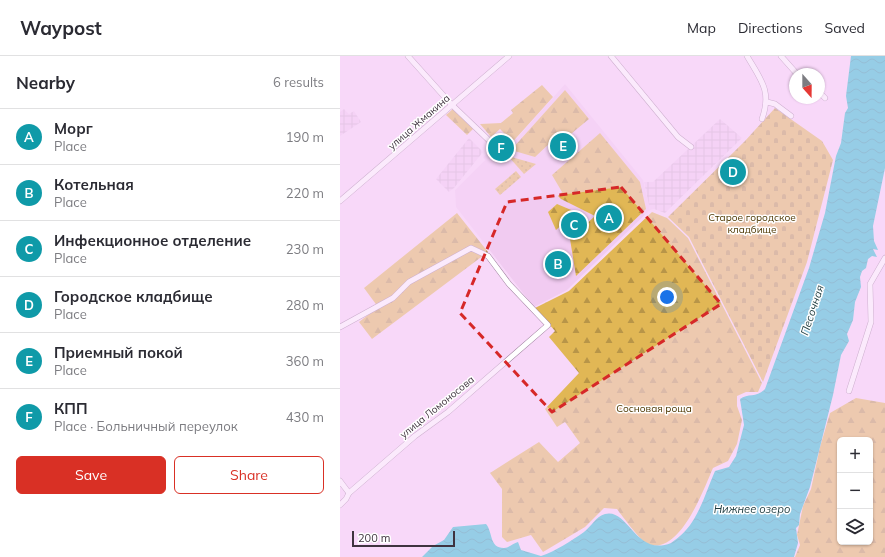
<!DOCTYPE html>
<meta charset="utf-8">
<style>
:root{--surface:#fff;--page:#f2f2f3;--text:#2b2b33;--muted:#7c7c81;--line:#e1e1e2;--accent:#d93025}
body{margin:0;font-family:Mulish,sans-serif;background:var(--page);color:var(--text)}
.controls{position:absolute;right:12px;bottom:12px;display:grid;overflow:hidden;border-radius:6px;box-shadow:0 1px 3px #0004}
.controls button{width:36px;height:36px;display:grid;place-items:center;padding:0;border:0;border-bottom:1px solid var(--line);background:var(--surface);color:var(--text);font:20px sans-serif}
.compass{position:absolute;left:449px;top:12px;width:36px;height:36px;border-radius:50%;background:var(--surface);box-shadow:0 1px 3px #0004;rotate:159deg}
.scale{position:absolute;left:12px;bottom:10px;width:103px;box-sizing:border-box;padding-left:4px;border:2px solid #3f333f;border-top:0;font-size:11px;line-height:14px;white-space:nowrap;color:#3f333f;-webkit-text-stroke:3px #fff;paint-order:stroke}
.you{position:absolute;left:327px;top:241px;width:14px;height:14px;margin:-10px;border:3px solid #fff;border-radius:50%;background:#1a73e8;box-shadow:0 0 0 6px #1a73e833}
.badge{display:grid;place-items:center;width:26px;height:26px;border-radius:50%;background:var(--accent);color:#fff;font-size:13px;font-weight:700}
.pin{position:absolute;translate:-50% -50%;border:2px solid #fff;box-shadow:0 1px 4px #0006}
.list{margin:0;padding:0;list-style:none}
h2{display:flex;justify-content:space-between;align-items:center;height:52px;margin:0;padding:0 16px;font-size:17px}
h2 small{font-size:13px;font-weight:400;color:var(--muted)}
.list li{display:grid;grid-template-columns:26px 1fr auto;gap:12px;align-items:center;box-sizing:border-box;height:56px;padding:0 16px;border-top:1px solid var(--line)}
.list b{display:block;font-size:15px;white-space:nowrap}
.list p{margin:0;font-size:13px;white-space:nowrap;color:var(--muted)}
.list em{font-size:13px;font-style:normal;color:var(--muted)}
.actions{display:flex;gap:8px;padding:12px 16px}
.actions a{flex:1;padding:9px 0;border:1px solid var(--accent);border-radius:6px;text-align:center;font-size:14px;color:var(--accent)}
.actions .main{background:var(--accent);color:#fff}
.icon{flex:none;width:22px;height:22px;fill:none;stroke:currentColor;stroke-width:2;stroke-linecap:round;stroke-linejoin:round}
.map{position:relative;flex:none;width:545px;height:501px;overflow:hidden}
header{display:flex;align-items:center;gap:24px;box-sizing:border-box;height:56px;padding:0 20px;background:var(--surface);border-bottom:1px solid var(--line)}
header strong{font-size:19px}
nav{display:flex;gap:22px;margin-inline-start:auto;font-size:14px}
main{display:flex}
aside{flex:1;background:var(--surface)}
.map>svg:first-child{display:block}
.built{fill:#f1cbf1}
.industrial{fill:url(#industrial-grid)}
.grass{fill:url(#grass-dots)}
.forest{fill:url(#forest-firs);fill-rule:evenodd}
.cemetery{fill:url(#cemetery-stones)}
.water{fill:url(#water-waves)}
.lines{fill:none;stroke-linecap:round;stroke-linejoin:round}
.minor-casing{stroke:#9d7f9d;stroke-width:6}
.minor{stroke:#fff;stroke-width:5}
.marked{fill:none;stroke:#d62828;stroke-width:3;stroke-dasharray:8 5;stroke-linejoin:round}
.labels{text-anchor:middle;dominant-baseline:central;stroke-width:3;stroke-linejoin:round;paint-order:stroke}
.street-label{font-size:10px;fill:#3f333f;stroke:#fff}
.park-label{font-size:10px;fill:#4c3700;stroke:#fff}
.water-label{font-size:11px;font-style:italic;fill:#1c3a3d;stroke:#fff}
</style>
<header>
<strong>Waypost</strong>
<nav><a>Map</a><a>Directions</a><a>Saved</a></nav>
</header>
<main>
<aside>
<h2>Nearby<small>6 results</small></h2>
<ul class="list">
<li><span class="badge" style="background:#0f9aa8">A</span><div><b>Морг</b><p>Place</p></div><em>190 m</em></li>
<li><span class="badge" style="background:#0f9aa8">B</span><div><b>Котельная</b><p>Place</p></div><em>220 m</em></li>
<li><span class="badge" style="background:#0f9aa8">C</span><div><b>Инфекционное отделение</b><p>Place</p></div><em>230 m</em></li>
<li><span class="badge" style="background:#0f9aa8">D</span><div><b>Городское кладбище</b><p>Place</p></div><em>280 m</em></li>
<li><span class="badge" style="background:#0f9aa8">E</span><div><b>Приемный покой</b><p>Place</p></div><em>360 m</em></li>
<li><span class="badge" style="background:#0f9aa8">F</span><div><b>КПП</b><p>Place · Больничный переулок</p></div><em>430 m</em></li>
</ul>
<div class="actions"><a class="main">Save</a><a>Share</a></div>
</aside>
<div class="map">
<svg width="545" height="501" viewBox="0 0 545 501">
<defs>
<pattern id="industrial-grid" width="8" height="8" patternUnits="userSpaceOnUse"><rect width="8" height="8" fill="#f1cbf1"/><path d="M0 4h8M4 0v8" fill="none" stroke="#d0afd0"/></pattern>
<pattern id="grass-dots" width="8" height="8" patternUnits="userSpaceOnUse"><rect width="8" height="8" fill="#e1b755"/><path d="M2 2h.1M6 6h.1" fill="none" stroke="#b89548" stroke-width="1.8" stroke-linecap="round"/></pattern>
<pattern id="forest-firs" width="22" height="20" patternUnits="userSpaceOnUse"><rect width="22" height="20" fill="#e1b755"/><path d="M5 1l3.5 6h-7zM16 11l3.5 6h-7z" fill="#b89548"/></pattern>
<pattern id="cemetery-stones" width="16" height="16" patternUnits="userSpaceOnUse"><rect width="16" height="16" fill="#e1b755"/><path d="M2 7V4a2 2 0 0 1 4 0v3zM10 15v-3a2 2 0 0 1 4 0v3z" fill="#b89548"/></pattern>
<pattern id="water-waves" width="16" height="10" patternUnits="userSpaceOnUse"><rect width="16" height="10" fill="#1fbece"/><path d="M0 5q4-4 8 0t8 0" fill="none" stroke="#1d9ba9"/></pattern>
</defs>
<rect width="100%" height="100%" fill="#f8d8f9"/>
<path class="built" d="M225,28L303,124L310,154L227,234L194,251L116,151L115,134L145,104L143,101L147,98L151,102L163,90L167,93Z"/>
<g class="industrial">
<path d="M4,53L9,58L14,55L21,66L0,80V56Z"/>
<path d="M380,63L402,82L325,157L314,153L310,154L304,126H313Z"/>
<path d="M129,82L143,96L114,132L109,136L96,123Z"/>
</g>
<g class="grass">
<path d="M168,100L196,108L184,118Z"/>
<path d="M176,115L181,121L160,139L155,133Z"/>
</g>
<g class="forest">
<path d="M202,29L213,41L167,92L163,89L169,82L160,73L151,81L140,68L161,67L173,57L171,54Z"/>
<path d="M225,34L249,63L214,92L210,87L195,101L171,94Z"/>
<path d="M114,52L134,72L127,79L106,59Z"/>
<path d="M260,77L300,126L306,153L236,220L230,183L255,160L221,143L218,140L222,136L212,119Z"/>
<path d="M217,148L236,156L216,174L208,156Z"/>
<path d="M312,156L327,162L348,182L422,327L418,336H406L397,340V350L402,364L397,388L388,405L373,412C364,432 340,501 307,488C301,485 282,460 277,453L264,452L245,471L203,496L191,479L167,486L162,481V433L150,417L199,386L218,406L240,387L225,366L217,371L205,353L239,317L209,281L215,275L195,252L229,235Z"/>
<path d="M117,157L148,196L32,283L19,266L38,251L24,232Z"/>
<path d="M516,342L545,347V501H455L460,489L457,479L463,450L471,433L480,391L490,357ZM500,384H530V486H500Z"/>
</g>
<path class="cemetery" d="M435,52L482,85L493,104L467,206L423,326L349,181L328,161L405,85Z"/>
<path class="water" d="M511,0H545V112L533,170L534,185L538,194L533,193L537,201L532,200L528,203L526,212L522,215L520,221L521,231L515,246L513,264L507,278L509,285L501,299L493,339L470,431L460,458L459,469L456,472L458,487L454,501H82L93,490L104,484L113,471L146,468C153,476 149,492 164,492C169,492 173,487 178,486L181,494L201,500C216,495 231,485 244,476C251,471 256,460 265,458C289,452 295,501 331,487C340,481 349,472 354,463C363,448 368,431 375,415L389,411L396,400L404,369L400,343C408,337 417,342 425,333L469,212L485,157L496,100L501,87L505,57L508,52L506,40Z"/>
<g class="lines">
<defs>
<g id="minor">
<path d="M68,0L111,48L159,94"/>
<path d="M271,0L338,81L351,91"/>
<path d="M407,0C421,24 432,35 422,63"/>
<path d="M441,0L457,18"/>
<path d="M479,36L485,42"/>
<path d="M427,46L435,48L451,60"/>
<path d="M0,145L169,0"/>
<path d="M0,271L53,242L69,226L131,192L148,200L169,228L208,269L108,356L75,380L9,437L6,443L0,449"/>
<path d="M509,335L531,266L530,228L545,202"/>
<path d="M0,425L9,437"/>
</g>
</defs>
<use href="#minor" class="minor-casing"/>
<use href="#minor" class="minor"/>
</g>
<path d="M0 0H545V501H0ZM281,131L381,248L212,356L120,257L167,146Z" fill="#f8d8f9" fill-opacity=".55" fill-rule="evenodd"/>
<path class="marked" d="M281,131L381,248L212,356L120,257L167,146Z"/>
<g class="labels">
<g class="street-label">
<text transform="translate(79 66) rotate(-41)">улица Жмакина</text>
<text transform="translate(97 351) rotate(-39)">улица Ломоносова</text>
</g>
<g class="park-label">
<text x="412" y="161">Старое городское<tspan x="412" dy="12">кладбище</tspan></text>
<text x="314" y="352">Сосновая роща</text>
</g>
<g class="water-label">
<text transform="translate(472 254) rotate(-72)">Песочная</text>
<text x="412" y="453">Нижнее озеро</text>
</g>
</g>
</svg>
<div class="controls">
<button>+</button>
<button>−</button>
<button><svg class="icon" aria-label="layers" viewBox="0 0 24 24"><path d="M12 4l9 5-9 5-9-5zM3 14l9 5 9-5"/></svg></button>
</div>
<svg class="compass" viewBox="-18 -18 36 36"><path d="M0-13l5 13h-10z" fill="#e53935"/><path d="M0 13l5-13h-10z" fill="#7c7c81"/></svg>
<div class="scale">200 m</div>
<div class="you"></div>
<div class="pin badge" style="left:269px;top:162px;background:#0f9aa8">A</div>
<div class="pin badge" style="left:218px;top:208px;background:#0f9aa8">B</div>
<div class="pin badge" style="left:234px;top:169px;background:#0f9aa8">C</div>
<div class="pin badge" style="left:393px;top:116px;background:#0f9aa8">D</div>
<div class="pin badge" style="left:223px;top:90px;background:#0f9aa8">E</div>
<div class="pin badge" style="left:161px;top:92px;background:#0f9aa8">F</div>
</div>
</main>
